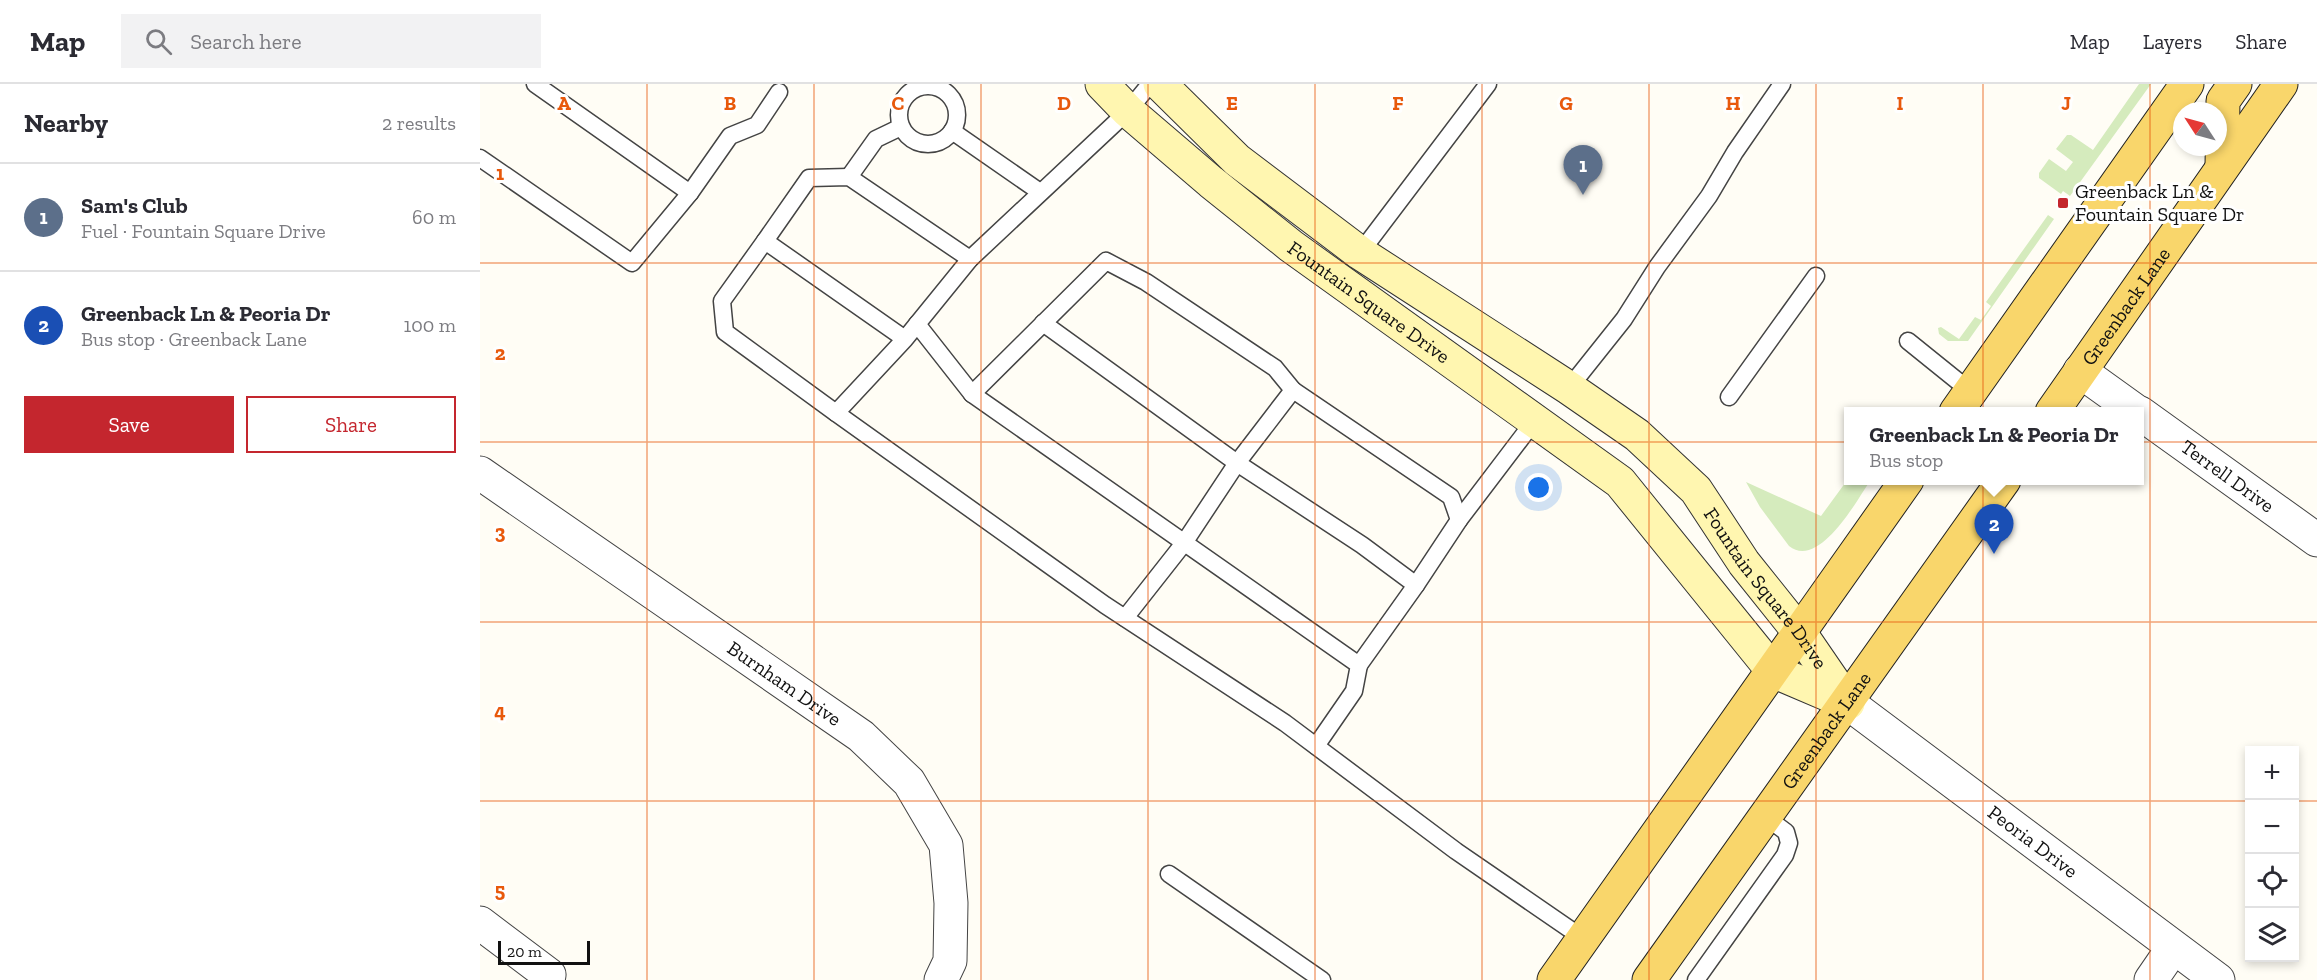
<!DOCTYPE html>
<meta charset="utf-8">
<style>
:root{--surface:#fff;--page:#f2f2f3;--text:#2b2b33;--muted:#7c7c81;--line:#e1e1e2;--accent:#c4262e}
body{margin:0;font-family:"Zilla Slab",serif;background:var(--page);color:var(--text)}
.controls{position:absolute;right:18px;bottom:18px;display:grid;overflow:hidden;border-radius:0px;box-shadow:0 3px 9px #0003}
.controls button{width:54px;height:54px;display:grid;place-items:center;padding:0;border:0;border-bottom:2px solid var(--line);background:var(--surface);color:var(--text);font:30px sans-serif}
.compass{position:absolute;left:1693px;top:18px;width:54px;height:54px;border-radius:50%;background:var(--surface);box-shadow:0 3px 9px #0003;rotate:306deg}
.scale{position:absolute;left:18px;bottom:15px;width:92px;box-sizing:border-box;padding-left:6px;border:3px solid #111;border-top:0;font-size:16px;line-height:21px;white-space:nowrap;color:#111;-webkit-text-stroke:4px #fff;paint-order:stroke}
.you{position:absolute;left:1059px;top:404px;width:21px;height:21px;margin:-15px;border:4px solid #fff;border-radius:50%;background:#1a73e8;box-shadow:0 0 0 9px #1a73e833}
.badge{display:grid;place-items:center;width:39px;height:39px;border-radius:50%;background:var(--accent);color:#fff;font-size:20px;font-weight:700}
.pin{position:absolute;translate:-50% -50px;filter:drop-shadow(0 2px 3px #0008)}
.pin::after{content:'';position:absolute;top:32px;width:21px;height:18px;background:inherit;clip-path:polygon(0 0,100% 0,50% 100%)}
.popup{position:absolute;left:1364px;top:323px;width:300px;height:78px;box-sizing:border-box;display:grid;place-content:center;border-radius:0px;background:var(--surface);filter:drop-shadow(0 2px 4px #0005);font-size:20px;white-space:nowrap;color:var(--muted)}
.popup b{font-size:22px;color:var(--text)}
.popup::after{content:'';position:absolute;left:50%;top:100%;margin-left:-12px;border:12px solid transparent;border-top-color:var(--surface)}
.list{margin:0;padding:0;list-style:none}
h2{display:flex;justify-content:space-between;align-items:center;height:78px;margin:0;padding:0 24px;font-size:26px}
h2 small{font-size:20px;font-weight:400;color:var(--muted)}
.list li{display:grid;grid-template-columns:39px 1fr auto;gap:18px;align-items:center;box-sizing:border-box;height:108px;padding:0 24px;border-top:2px solid var(--line)}
.list b{display:block;font-size:22px;white-space:nowrap}
.list p{margin:0;font-size:20px;white-space:nowrap;color:var(--muted)}
.list em{font-size:20px;font-style:normal;color:var(--muted)}
.actions{display:flex;gap:12px;padding:18px 24px}
.actions a{flex:1;padding:14px 0;border:2px solid var(--accent);border-radius:0px;text-align:center;font-size:21px;color:var(--accent)}
.actions .main{background:var(--accent);color:#fff}
.icon{flex:none;width:33px;height:33px;fill:none;stroke:currentColor;stroke-width:2;stroke-linecap:round;stroke-linejoin:round}
.map{position:relative;flex:none;width:1837px;height:896px;overflow:hidden}
header{display:flex;align-items:center;gap:36px;box-sizing:border-box;height:84px;padding:0 30px;background:var(--surface);border-bottom:2px solid var(--line)}
header strong{font-size:28px}
nav{display:flex;gap:33px;margin-inline-start:auto;font-size:21px}
.search{width:420px;height:54px;background:var(--page);display:flex;align-items:center;gap:15px;box-sizing:border-box;padding:0 21px;border-radius:0px;color:var(--muted);font-size:22px}
main{display:flex}
aside{flex:1;background:var(--surface)}
.map>svg:first-child{display:block}
.green{fill:#d5ebbd}
.lines{fill:none;stroke-linecap:round;stroke-linejoin:round}
.lane-casing{stroke:#444;stroke-width:19}
.street-casing{stroke:#444;stroke-width:35}
.secondary-casing{stroke:#333;stroke-width:35}
.primary-casing{stroke:#222;stroke-width:35}
.lane{stroke:#fff;stroke-width:16}
.street{stroke:#fff;stroke-width:33}
.secondary{stroke:#fff6b0;stroke-width:33}
.primary{stroke:#f9d66b;stroke-width:33}
.grid{fill:none;stroke:#e8590c;stroke-width:1.5;stroke-opacity:0.55}
.poi-dot{fill:#c4262e;stroke:#fff;stroke-width:2}
.labels{text-anchor:middle;dominant-baseline:central;stroke-width:6;stroke-linejoin:round;paint-order:stroke}
.poi-label{font-size:20px;fill:#111;stroke:#fff;text-anchor:start}
.street-label{font-size:20px;fill:#111;stroke:#fff}
.grid-label{font-size:20px;text-anchor:middle;font-weight:bold;fill:#e8590c;stroke:#fff;stroke-width:6;stroke-linejoin:round;paint-order:stroke}
</style>
<header>
<strong>Map</strong>
<div class="search"><svg class="icon" aria-label="search" viewBox="0 0 24 24"><circle cx="10" cy="10" r="6"/><path d="M15 15l6 6"/></svg>Search here</div>
<nav><a>Map</a><a>Layers</a><a>Share</a></nav>
</header>
<main>
<aside>
<h2>Nearby<small>2 results</small></h2>
<ul class="list">
<li><span class="badge" style="background:#5c6f8a">1</span><div><b>Sam's Club</b><p>Fuel · Fountain Square Drive</p></div><em>60 m</em></li>
<li><span class="badge" style="background:#1a4fb4">2</span><div><b>Greenback Ln &amp; Peoria Dr</b><p>Bus stop · Greenback Lane</p></div><em>100 m</em></li>
</ul>
<div class="actions"><a class="main">Save</a><a>Share</a></div>
</aside>
<div class="map">
<svg width="1837" height="896" viewBox="0 0 1837 896">
<rect width="100%" height="100%" fill="#fffdf5"/>
<g class="green">
<path d="M1659,0H1671L1590,112L1583,107L1581,110L1559,94V89L1569,75L1586,87L1593,78L1576,65L1587,51H1591L1613,66Z"/>
<path d="M1568,131L1574,135L1488,257H1468L1459,250L1458,244L1461,243L1479,255L1495,233L1501,236L1511,222L1506,218Z"/>
<path d="M1368,395L1390,397C1377,416 1339,486 1309,462L1280,423L1266,398L1341,432Z"/>
</g>
<g class="lines">
<defs>
<g id="lane">
<path d="M55,0L210,109"/>
<circle cx="448" cy="31" r="29"/>
<path d="M472,47L560,108"/>
<path d="M0,74L152,179L210,109L250,52L277,41L299,8"/>
<path d="M369,93L396,55L421,43"/>
<path d="M285,157L329,94L369,93L490,175"/>
<path d="M880,169L1008,0"/>
<path d="M563,239L757,379L704,459L645,534"/>
<path d="M437,240L492,310L879,581L874,607L836,662"/>
<path d="M425,255L285,157L242,217L245,248L356,329L425,255L490,175L648,27L670,0"/>
<path d="M1428,257L1490,307"/>
<path d="M1089,304L1144,235L1177,183L1229,112L1255,68L1302,0"/>
<path d="M813,306L971,413L979,436L936,501"/>
<path d="M492,310L626,177L666,198L795,284L813,306L757,379L882,461L936,501L879,581"/>
<path d="M1249,313L1336,192"/>
<path d="M356,329L625,521L805,639L976,767L1104,855"/>
<path d="M979,436L1055,336"/>
<path d="M689,790L842,896"/>
<path d="M1216,896L1305,771L1309,759L1306,748L1286,733"/>
</g>
<g id="street">
<path d="M1600,287L1657,328"/>
<path id="s1" d="M1660,329L1837,456"/>
<path id="s2" d="M0,389L381,652L429,698L466,761L471,819L470,877L461,896"/>
<path id="s3" d="M1368,619L1738,896"/>
<path d="M0,839L69,891L68,896"/>
<path d="M1671,896L1693,864"/>
</g>
<g id="secondary">
<path id="s4" d="M622,0L648,27L731,98L811,162L1140,398L1293,587L1368,619"/>
<path id="s5" d="M680,0L757,76L880,169L1089,304L1157,351L1216,406L1264,479L1320,549L1368,619"/>
</g>
<g id="primary">
<path d="M1742,82L1743,17L1755,0"/>
<path d="M1476,328L1707,0"/>
<path id="s6" d="M1572,328L1801,0"/>
<path d="M1074,896L1427,396"/>
<path id="s7" d="M1169,896L1524,396"/>
</g>
</defs>
<use href="#lane" class="lane-casing"/>
<use href="#street" class="street-casing"/>
<use href="#secondary" class="secondary-casing"/>
<use href="#primary" class="primary-casing"/>
<use href="#lane" class="lane"/>
<use href="#street" class="street"/>
<use href="#secondary" class="secondary"/>
<use href="#primary" class="primary"/>
</g>
<path class="grid" d="M167,0V896M334,0V896M501,0V896M668,0V896M835,0V896M1002,0V896M1169,0V896M1336,0V896M1503,0V896M1670,0V896M0,179H1837M0,358H1837M0,538H1837M0,717H1770M1814,717H1837"/>
<rect class="poi-dot" x="1577" y="113" width="12" height="12" rx="3"/>
<g class="labels">
<g class="poi-label">
<text x="1595" y="107">Greenback Ln &amp;<tspan x="1595" dy="23">Fountain Square Dr</tspan></text>
</g>
<g class="street-label">
<text stroke="none"><textPath href="#s4" startOffset="345">Fountain Square Drive</textPath></text>
<text stroke="none"><textPath href="#s6" startOffset="129">Greenback Lane</textPath></text>
<text stroke="none"><textPath href="#s1" startOffset="108">Terrell Drive</textPath></text>
<text stroke="none"><textPath href="#s5" startOffset="795">Fountain Square Drive</textPath></text>
<text stroke="none"><textPath href="#s2" startOffset="370">Burnham Drive</textPath></text>
<text stroke="none"><textPath href="#s7" startOffset="306">Greenback Lane</textPath></text>
<text stroke="none"><textPath href="#s3" startOffset="231">Peoria Drive</textPath></text>
</g>
</g>
<g class="grid-label">
<text x="84" y="26">A</text>
<text x="250" y="26">B</text>
<text x="418" y="26">C</text>
<text x="584" y="26">D</text>
<text x="752" y="26">E</text>
<text x="918" y="26">F</text>
<text x="1086" y="26">G</text>
<text x="1253" y="26">H</text>
<text x="1420" y="26">I</text>
<text x="1586" y="26">J</text>
<text x="20" y="96">1</text>
<text x="20" y="276">2</text>
<text x="20" y="455">3</text>
<text x="20" y="634">4</text>
<text x="20" y="813">5</text>
</g>
</svg>
<div class="controls">
<button>+</button>
<button>−</button>
<button><svg class="icon" aria-label="locate" viewBox="0 0 24 24"><circle cx="12" cy="12" r="6"/><path d="M12 2v4M12 18v4M2 12h4M18 12h4"/></svg></button>
<button><svg class="icon" aria-label="layers" viewBox="0 0 24 24"><path d="M12 4l9 5-9 5-9-5zM3 14l9 5 9-5"/></svg></button>
</div>
<svg class="compass" viewBox="-18 -18 36 36"><path d="M0-13l5 13h-10z" fill="#e53935"/><path d="M0 13l5-13h-10z" fill="#7c7c81"/></svg>
<div class="scale">20 m</div>
<div class="you"></div>
<div class="pin badge" style="left:1103px;top:111px;background:#5c6f8a">1</div>
<div class="pin badge" style="left:1514px;top:470px;background:#1a4fb4">2</div>
<div class="popup"><b>Greenback Ln &amp; Peoria Dr</b>Bus stop</div>
</div>
</main>
